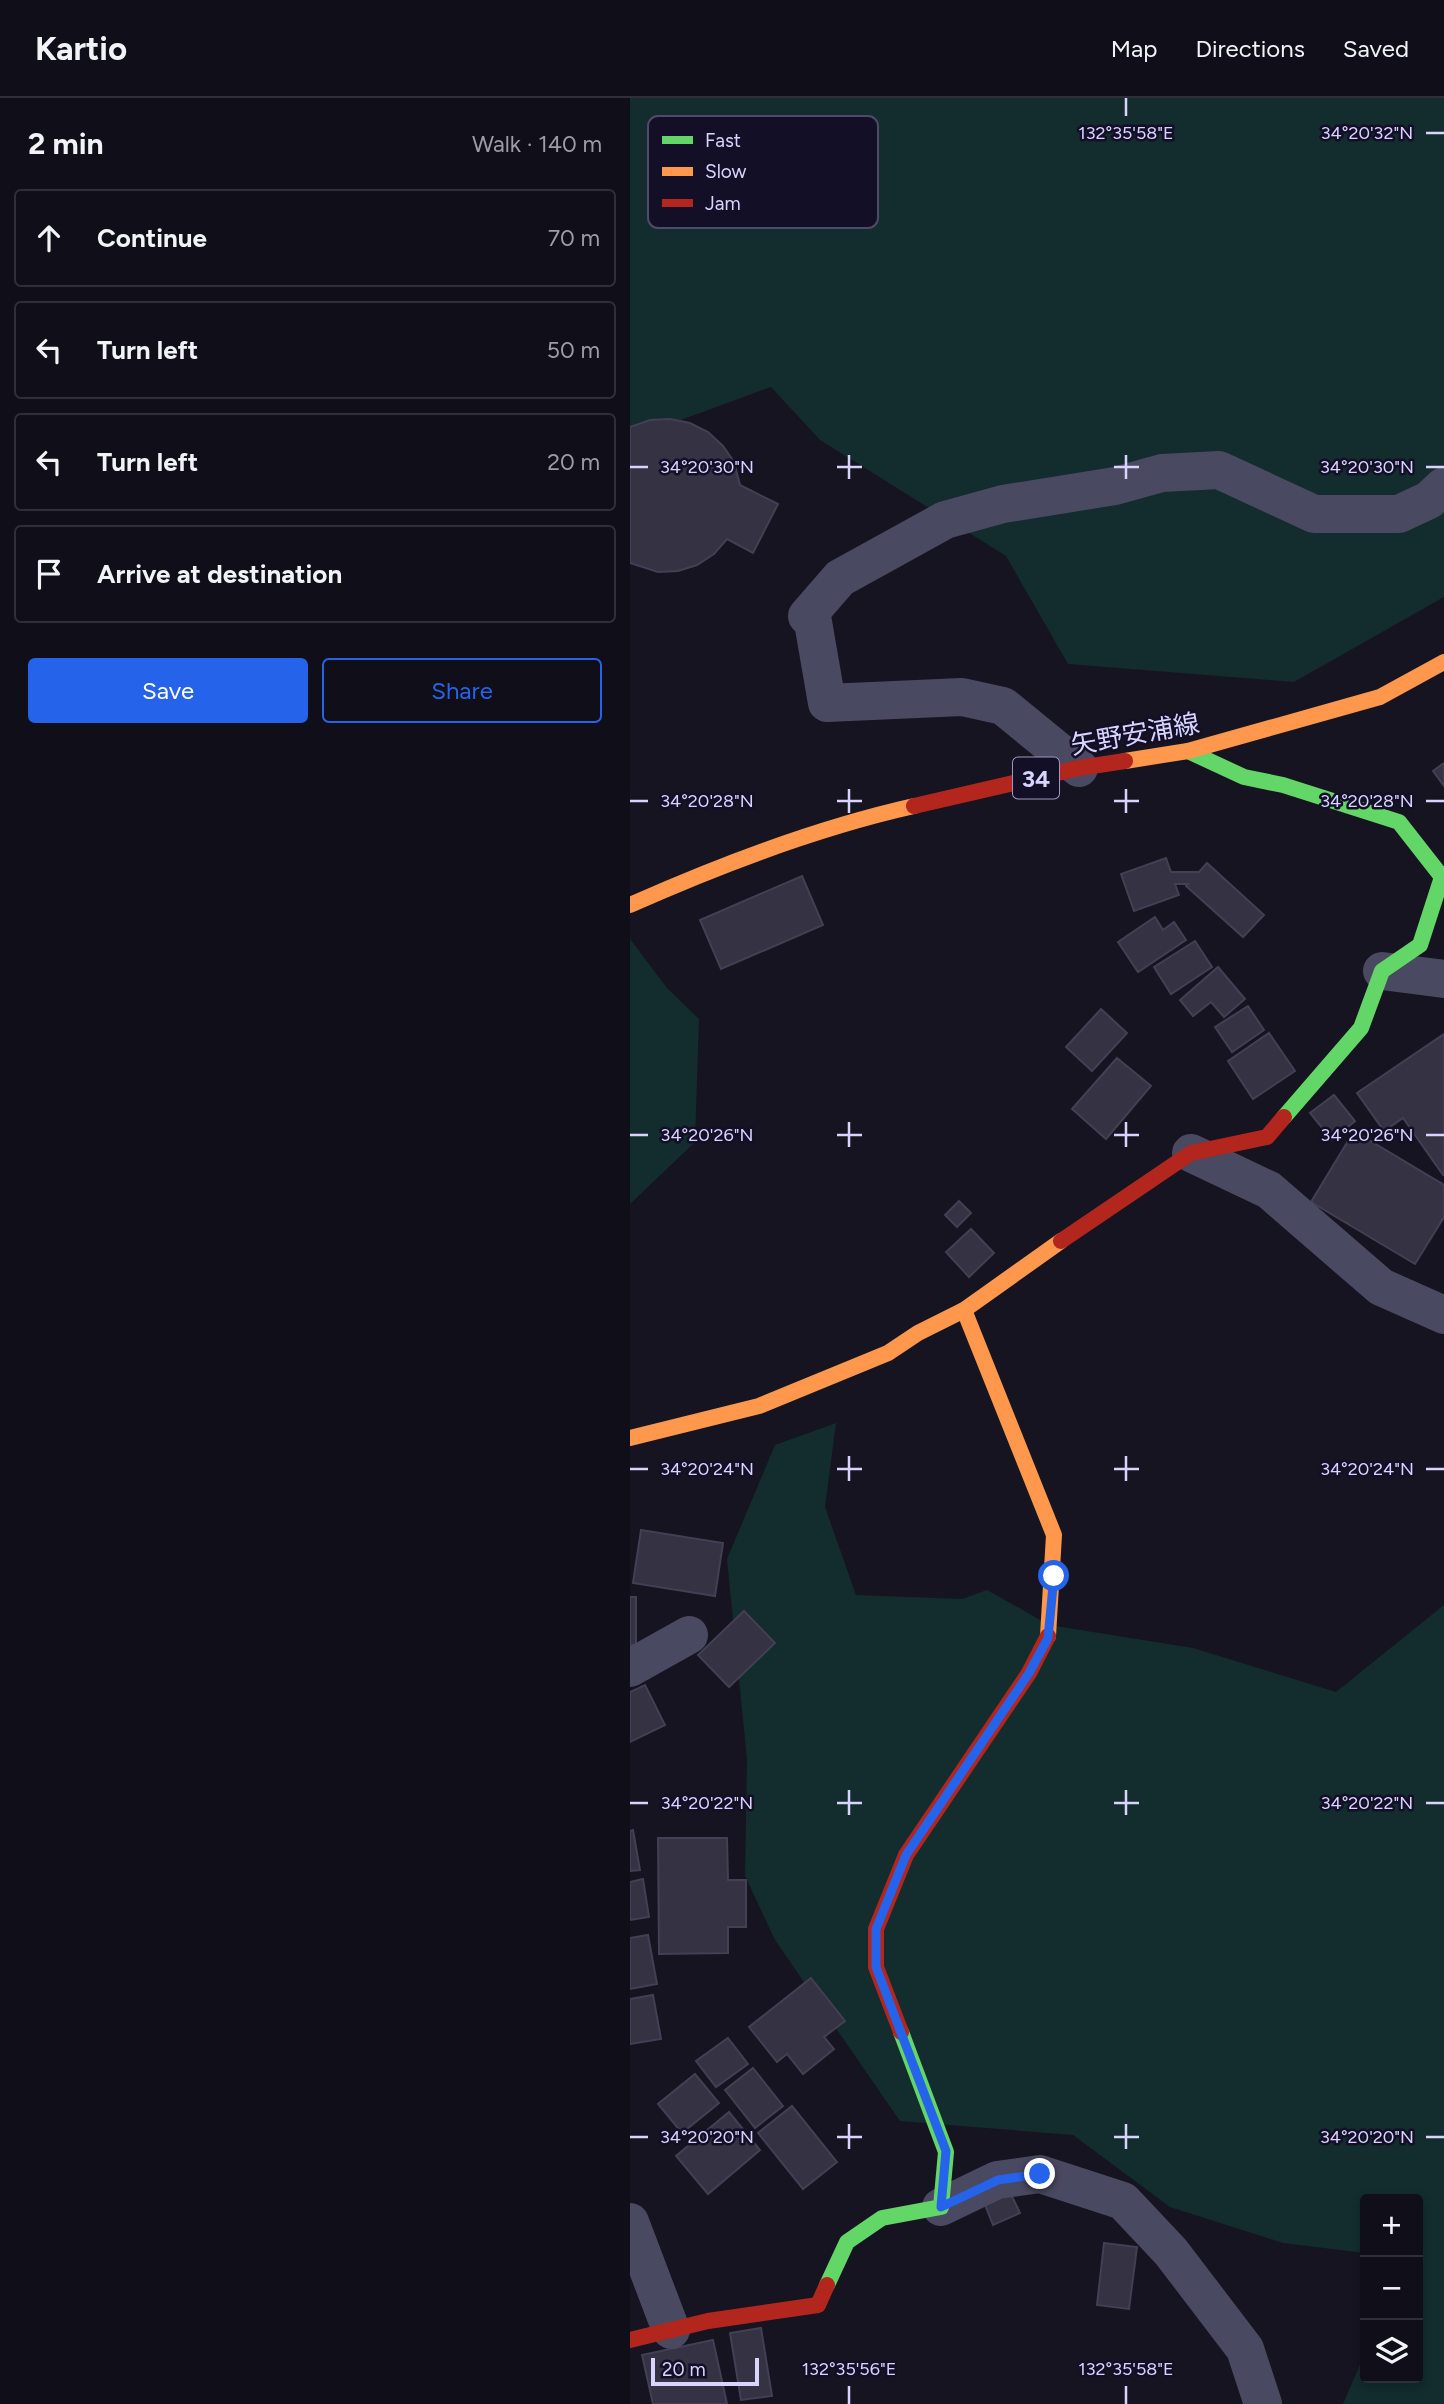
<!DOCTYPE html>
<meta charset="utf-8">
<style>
:root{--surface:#100f19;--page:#1e1d26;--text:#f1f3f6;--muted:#9c9ca2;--line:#302f38;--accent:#2563eb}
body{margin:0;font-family:Figtree,"Noto Sans JP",sans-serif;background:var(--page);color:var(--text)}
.controls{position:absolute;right:21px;bottom:21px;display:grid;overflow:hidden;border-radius:7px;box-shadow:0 4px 10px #0003}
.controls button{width:63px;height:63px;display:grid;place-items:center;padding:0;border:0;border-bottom:2px solid var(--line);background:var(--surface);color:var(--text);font:35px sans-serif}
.scale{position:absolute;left:21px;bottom:18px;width:108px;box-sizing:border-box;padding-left:7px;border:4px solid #d9d4ff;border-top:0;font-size:19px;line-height:24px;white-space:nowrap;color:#d9d4ff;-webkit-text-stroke:5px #130f26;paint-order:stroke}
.stop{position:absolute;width:21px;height:21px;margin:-16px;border:5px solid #2563eb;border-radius:50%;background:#fff}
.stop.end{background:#2563eb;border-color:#fff;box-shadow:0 2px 7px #0008}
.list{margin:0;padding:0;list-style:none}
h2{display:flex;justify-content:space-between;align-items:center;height:91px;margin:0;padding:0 28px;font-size:30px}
h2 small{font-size:23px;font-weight:400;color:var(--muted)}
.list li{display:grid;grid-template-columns:46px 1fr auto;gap:21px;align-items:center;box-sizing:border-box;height:98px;margin:0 14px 14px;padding:0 14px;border:2px solid var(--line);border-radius:7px}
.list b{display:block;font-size:26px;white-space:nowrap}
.list em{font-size:23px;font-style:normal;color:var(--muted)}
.actions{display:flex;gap:14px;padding:21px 28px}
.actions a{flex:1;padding:16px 0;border:2px solid var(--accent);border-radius:7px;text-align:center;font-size:24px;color:var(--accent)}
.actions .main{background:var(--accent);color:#fff}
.icon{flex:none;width:38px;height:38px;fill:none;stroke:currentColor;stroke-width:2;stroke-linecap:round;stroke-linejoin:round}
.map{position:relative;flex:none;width:814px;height:2306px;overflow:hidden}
header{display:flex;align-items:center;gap:42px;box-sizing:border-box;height:98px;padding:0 35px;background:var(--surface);border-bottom:2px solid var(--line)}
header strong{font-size:33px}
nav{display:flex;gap:38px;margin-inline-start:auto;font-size:24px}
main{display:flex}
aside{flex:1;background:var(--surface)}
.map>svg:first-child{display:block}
.green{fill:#132c2d}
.building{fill:#343243;stroke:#433f54;stroke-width:2}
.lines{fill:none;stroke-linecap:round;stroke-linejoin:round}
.street{stroke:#4a4962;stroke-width:38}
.fast{stroke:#63d668;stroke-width:16}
.slow{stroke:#ff974d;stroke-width:16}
.jam{stroke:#b3261e;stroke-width:16}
.route{stroke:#2563eb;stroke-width:9}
.ticks{fill:none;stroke:#d9d4ff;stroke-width:2.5}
.labels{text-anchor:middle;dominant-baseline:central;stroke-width:5;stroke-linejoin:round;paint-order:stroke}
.shield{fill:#130f26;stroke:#9e99be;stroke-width:2}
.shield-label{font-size:24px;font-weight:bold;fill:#d9d4ff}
.street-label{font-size:26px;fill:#d9d4ff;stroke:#130f26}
.key{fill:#130f26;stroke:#4e4a67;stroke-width:2}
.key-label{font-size:19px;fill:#d9d4ff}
.ticks-label{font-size:18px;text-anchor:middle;fill:#d9d4ff;stroke:#130f26;stroke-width:5;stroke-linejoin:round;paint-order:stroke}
</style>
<header>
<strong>Kartio</strong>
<nav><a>Map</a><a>Directions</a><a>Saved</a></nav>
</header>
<main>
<aside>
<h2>2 min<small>Walk · 140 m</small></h2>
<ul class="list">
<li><svg class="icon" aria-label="ahead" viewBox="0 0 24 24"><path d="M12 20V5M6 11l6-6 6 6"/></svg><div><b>Continue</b></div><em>70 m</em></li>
<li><svg class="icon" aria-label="left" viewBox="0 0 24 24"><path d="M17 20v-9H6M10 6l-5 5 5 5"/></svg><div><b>Turn left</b></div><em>50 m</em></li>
<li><svg class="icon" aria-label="left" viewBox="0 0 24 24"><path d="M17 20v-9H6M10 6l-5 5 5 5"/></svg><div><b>Turn left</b></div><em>20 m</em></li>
<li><svg class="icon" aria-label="arrive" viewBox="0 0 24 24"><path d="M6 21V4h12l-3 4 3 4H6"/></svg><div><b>Arrive at destination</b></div></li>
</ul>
<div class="actions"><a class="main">Save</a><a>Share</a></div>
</aside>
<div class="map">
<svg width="814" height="2306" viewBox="0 0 814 2306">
<rect width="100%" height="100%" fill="#161421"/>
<g class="green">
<path d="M0,0H814V499L664,584L438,566L376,458L190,342L141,289L13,336L0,346Z"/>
<path d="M0,841L37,890L69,921L65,1044L0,1106Z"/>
<path d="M206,1325L195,1409L226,1497L332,1501L357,1492L419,1527L563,1550L706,1594L814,1507V2306H713L735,2255V2280H788V2101H735V2155L653,2145L540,2109L443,2037L270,2023L145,1842L115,1778L117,1661L97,1461L145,1347Z"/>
</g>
<g class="building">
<path d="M40,321L60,325L78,334L93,348L104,364L110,387L148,406L123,455L97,441L84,456L67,467L48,473L28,474L0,465V329L20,322Z"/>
<path d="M814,665V688L803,673Z"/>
<path d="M536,760L541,774H569L577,765L634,817L613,839L556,788L558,786H545L549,797L504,813L491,776Z"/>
<path d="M172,778L193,827L91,871L70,822Z"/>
<path d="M525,819L533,832L544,824L556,842L508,874L488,844Z"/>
<path d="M565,843L582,869L541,896L524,869Z"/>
<path d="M588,869L615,901L594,919L581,904L563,918L550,902Z"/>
<path d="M618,908L634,932L602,954L585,929Z"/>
<path d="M471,911L497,935L462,973L436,949Z"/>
<path d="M639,935L665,973L623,1001L598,963Z"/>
<path d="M814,936V1077H813L773,1020L754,1033L727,995Z"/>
<path d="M487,960L521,988L476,1041L442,1011Z"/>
<path d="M704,997L725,1023L702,1042L680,1015Z"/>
<path d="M724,1033L814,1087V1119L785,1166L681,1104Z"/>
<path d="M329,1103L341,1115L327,1129L315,1117Z"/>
<path d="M341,1131L364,1155L339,1179L316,1154Z"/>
<path d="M11,1432L93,1445L85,1498L3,1485Z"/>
<rect x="0" y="1499" width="6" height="48"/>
<path d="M114,1513L145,1545L99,1589L68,1557Z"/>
<path d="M15,1587L35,1627L0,1644V1594Z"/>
<path d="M3,1732L10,1772L0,1773V1733Z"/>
<path d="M28,1740H97L98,1782H116V1829H98V1855L29,1856Z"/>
<path d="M13,1781L19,1819L0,1822V1784Z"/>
<path d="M18,1837L27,1886L0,1891V1840Z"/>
<path d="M181,1880L215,1923L194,1939L204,1951L173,1976L157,1956L147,1964L119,1929Z"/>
<path d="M23,1897L31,1941L0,1946V1901Z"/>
<path d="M98,1940L118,1966L86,1989L66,1963Z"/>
<path d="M123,1970L153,2008L125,2030L95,1992Z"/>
<path d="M65,1976L89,2005L52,2035L28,2006Z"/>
<path d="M162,2008L207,2064L173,2091L128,2035Z"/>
<path d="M99,2014L130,2052L78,2096L46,2058Z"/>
<path d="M378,2090L390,2115L363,2127L353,2102Z"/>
<path d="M474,2145L507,2149L499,2211L467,2207Z"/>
<path d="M131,2230L142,2298L111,2302L100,2235Z"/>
<path d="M83,2242L97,2306H23L12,2257Z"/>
</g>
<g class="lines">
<g class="street">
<path d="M449,670L373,608L332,599L197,605L183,524L177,518L210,480L315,422L373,406L485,388L532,375L589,372L684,416H769L799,402L814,388"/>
<path d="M752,873L814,881"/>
<path d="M561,1055L639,1092L751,1189L814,1217"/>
<path d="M0,1570L59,1537"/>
<path d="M311,2109L367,2082L410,2076L493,2103L541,2154L615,2251L633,2306"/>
<path d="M0,2124L41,2232"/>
</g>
<g class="fast">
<path d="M558,653L614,679L653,687L769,724L812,779L790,847L752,873L731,930L654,1019"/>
<path d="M197,2187L217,2144L252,2120L311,2109L316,2054L271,1934"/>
</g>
<g class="slow">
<path d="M495,663L558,653L750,599L814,564"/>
<path d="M0,807C92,766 186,730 284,708"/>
<path d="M334,1212L424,1437L418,1538"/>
<path d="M0,1340L129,1308L258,1255L288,1235L334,1212L431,1143"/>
</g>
<g class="jam">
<path d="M284,708L449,670L495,663"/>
<path d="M431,1143L561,1055L637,1039L654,1019"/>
<path d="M271,1934L246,1869V1831L276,1757L399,1575L418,1538"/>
<path d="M0,2242L78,2223L188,2207L197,2187"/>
</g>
</g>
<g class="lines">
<path class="route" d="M410,2076L368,2082L311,2109L316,2053L246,1869V1831L276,1757L399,1575L418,1540L424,1478"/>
</g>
<path class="ticks" d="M496,0V18M796,35H814M219,357V381M496,357V381M0,369H18M207,369H232M484,369H509M796,369H814M219,691V715M496,691V715M0,703H18M207,703H232M484,703H509M796,703H814M219,1024V1049M496,1024V1049M0,1037H18M207,1037H232M484,1037H509M796,1037H814M219,1358V1383M496,1358V1383M0,1371H18M207,1371H232M484,1371H509M796,1371H814M219,1692V1717M496,1692V1717M0,1705H18M207,1705H232M484,1705H509M796,1705H814M219,2026V2051M496,2026V2051M0,2039H18M207,2039H232M484,2039H509M796,2039H814M219,2288V2306M496,2288V2306"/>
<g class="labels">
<rect class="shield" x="383" y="659.5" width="46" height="41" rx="5"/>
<g class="shield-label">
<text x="406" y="680">34</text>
</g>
<g class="street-label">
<text transform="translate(505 636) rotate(-10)">矢野安浦線</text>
</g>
</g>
<rect x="18" y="18" width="230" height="112" rx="10" class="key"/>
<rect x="32" y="38" width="31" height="8" fill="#63d668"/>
<rect x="32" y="69" width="31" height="9" fill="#ff974d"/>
<rect x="32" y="101" width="31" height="8" fill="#b3261e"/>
<g class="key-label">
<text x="75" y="49">Fast</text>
<text x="75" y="80">Slow</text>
<text x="75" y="112">Jam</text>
</g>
<g class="ticks-label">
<text x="737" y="41">34°20'32"N</text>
<text x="496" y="41">132°35'58"E</text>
<text x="77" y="375">34°20'30"N</text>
<text x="737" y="375">34°20'30"N</text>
<text x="77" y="709">34°20'28"N</text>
<text x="737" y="709">34°20'28"N</text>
<text x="77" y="1043">34°20'26"N</text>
<text x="737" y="1043">34°20'26"N</text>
<text x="77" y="1377">34°20'24"N</text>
<text x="737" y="1377">34°20'24"N</text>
<text x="77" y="1711">34°20'22"N</text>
<text x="737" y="1711">34°20'22"N</text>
<text x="77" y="2045">34°20'20"N</text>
<text x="737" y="2045">34°20'20"N</text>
<text x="219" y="2277">132°35'56"E</text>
<text x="496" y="2277">132°35'58"E</text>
</g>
</svg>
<div class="controls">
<button>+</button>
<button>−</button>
<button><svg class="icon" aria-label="layers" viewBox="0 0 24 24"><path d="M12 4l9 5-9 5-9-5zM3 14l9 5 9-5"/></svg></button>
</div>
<div class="scale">20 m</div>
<div class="stop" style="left:424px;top:1478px"></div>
<div class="stop end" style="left:410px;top:2076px"></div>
</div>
</main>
